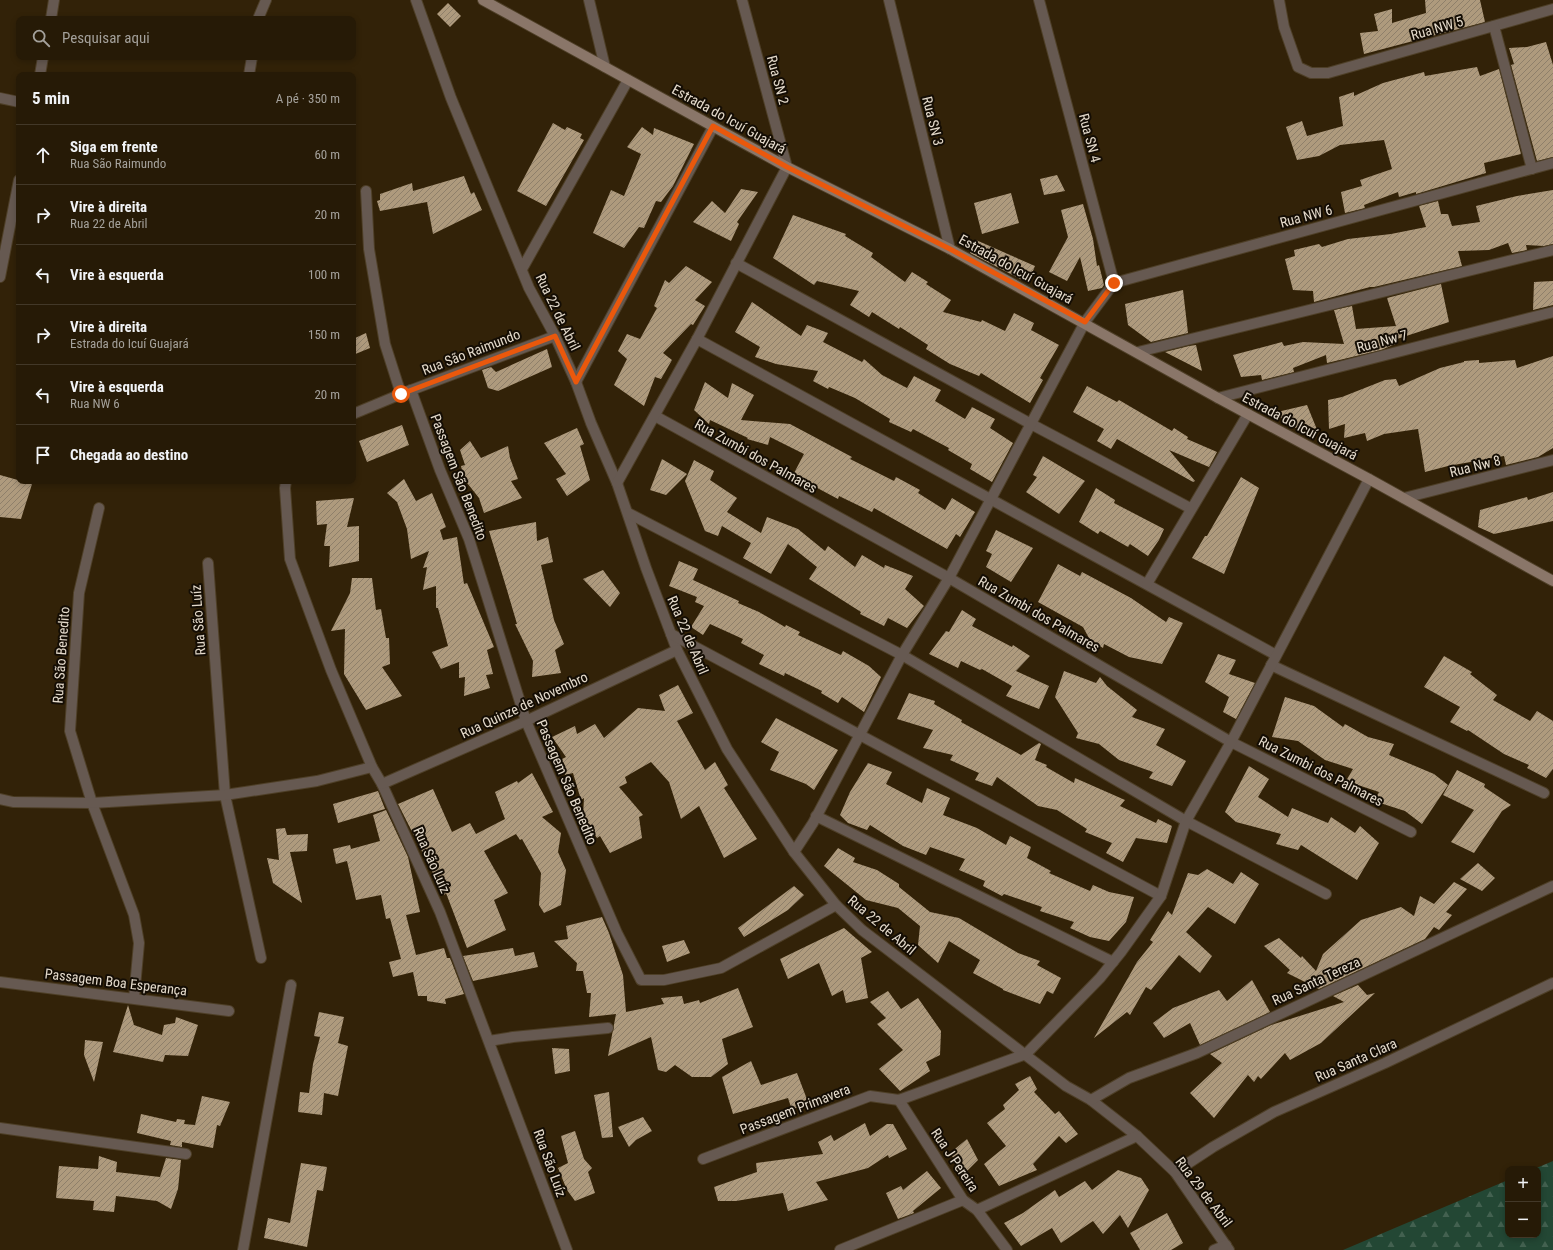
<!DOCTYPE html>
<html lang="pt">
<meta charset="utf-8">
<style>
:root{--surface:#261a06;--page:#322714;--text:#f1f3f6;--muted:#a4a19b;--line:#423828}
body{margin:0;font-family:"Roboto Condensed",sans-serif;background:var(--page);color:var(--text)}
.controls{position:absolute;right:12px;bottom:12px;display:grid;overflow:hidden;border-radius:8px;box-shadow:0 2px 6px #0003}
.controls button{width:36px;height:36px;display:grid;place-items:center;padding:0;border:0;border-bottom:1px solid var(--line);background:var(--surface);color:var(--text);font:20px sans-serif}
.stop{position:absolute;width:12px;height:12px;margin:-9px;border:3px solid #ea580c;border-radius:50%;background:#fff}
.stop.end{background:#ea580c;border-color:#fff;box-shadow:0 1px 4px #0008}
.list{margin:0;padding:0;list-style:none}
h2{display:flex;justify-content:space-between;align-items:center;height:52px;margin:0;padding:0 16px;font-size:17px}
h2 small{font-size:13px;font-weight:400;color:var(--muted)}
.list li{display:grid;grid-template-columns:26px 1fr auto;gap:12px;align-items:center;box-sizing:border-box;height:60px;padding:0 16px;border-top:1px solid var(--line)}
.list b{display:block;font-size:15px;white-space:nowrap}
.list p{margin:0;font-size:13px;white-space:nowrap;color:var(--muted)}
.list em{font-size:13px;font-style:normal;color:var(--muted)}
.icon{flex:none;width:22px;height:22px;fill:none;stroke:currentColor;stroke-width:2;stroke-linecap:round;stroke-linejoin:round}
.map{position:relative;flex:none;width:1553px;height:1250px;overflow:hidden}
.search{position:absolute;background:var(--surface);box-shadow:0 2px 6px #0003;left:16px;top:16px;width:340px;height:44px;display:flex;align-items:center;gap:10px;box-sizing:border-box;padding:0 14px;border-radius:8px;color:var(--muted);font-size:15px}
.panel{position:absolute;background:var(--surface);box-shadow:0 2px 6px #0003;left:16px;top:72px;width:340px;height:412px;border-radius:8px}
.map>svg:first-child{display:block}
.forest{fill:url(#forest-firs)}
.building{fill:url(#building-hatch)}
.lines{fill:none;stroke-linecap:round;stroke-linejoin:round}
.lane-casing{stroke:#4e3f27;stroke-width:12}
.street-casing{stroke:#4e3f27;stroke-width:12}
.secondary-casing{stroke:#4e3f27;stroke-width:12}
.lane{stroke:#665951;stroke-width:10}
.street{stroke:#665951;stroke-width:10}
.secondary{stroke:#8a7669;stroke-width:10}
.route{stroke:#ea580c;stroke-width:5}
.labels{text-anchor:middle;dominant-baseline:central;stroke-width:4;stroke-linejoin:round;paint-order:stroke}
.street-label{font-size:14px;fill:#e4dacb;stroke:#140d04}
</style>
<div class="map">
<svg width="1553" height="1250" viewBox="0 0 1553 1250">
<defs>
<pattern id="forest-firs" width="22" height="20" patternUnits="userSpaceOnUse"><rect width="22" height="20" fill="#234734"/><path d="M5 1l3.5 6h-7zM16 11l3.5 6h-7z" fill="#436150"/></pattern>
<pattern id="building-hatch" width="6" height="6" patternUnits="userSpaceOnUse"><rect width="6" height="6" fill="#ae9a7d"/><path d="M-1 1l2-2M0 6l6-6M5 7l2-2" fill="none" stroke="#8e7f6a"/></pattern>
</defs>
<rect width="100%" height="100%" fill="#322208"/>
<path class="forest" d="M1553,1161V1250H1343L1508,1180V1235H1538V1169H1534Z"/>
<g class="building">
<path d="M1425,0H1480L1485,22L1364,54L1360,33L1378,31L1374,14L1392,9V23L1426,13Z"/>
<path d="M448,3L461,16L450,27L437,14Z"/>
<path d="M1546,42L1553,65V157L1537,161L1511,65L1514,64L1509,48L1527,47Z"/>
<path d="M1477,67L1480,76L1499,69L1521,154L1484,163L1486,173L1416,194V192L1399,197L1398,192L1364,205L1365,208L1345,213L1341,192L1362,186L1360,180L1392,169L1384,140L1340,145L1319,156L1297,160L1286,127L1302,121L1307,136L1343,126L1339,97L1354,92V96L1383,83L1424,72L1425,76Z"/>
<path d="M553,123L565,130L567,127L582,134L580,138L584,140L546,206L517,191Z"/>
<path d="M642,127L653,135L654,128L694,144L673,186L661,202L656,201L644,228L639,227L624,248L593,233L611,190L624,196L641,154L627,147Z"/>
<path d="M1057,175L1065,191L1044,195L1040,179Z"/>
<path d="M464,176L471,194L474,192L482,210L433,234L427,202L380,211L377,201L380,200V194L412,183L413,191Z"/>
<path d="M741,189L758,192L737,222L739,224L731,241L693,222L712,201L725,213Z"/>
<path d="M1553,190V244L1544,246L1526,245L1527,250L1512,253L1508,243L1489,250L1458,251L1462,266L1374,287H1370L1314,302L1313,291L1293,290L1285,259L1295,256L1294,250L1319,244L1322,247L1348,239L1391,234L1426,227L1419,206L1438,201L1441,214H1448L1452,226L1480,222L1476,206L1517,196Z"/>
<path d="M1011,193L1019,223L982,234L974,203Z"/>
<path d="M1083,204L1093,239L1097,266L1099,265L1104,285L1102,288L1088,291L1080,257L1067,281L1049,272L1068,237L1061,210Z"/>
<path d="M793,215L846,234L845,236L873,253L871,257L905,282L912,272L928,282L926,284L951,300L943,312L981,322L982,320L1005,331L1014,313L1034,323L1031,330L1059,345L1040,378L1043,380L1030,403L981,373L979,376L950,364L926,349L928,345L900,327L899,329L872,312L869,317L850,305L859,291L817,281L814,285L773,258Z"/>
<path d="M976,240L1035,266L1028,283L970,253Z"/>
<path d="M686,266L712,282L695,300L705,306L693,325L691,324L663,353L672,360L661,379L655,377L644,406L614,385L627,359L618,351L627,334L640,339L657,308L654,306L665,280L669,283Z"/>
<path d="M1553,281V305L1533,310L1534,282Z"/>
<path d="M1441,284L1449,322L1397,339L1398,343L1381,350L1327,363L1326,355L1293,368L1294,372L1262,380L1261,375L1241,377L1233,355L1282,342L1284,346L1303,342L1344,344L1334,310L1352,306L1356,329L1396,326L1387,298Z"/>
<path d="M1183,290L1188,333L1151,342L1128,325L1125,304Z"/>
<path d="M752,302L801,336L807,325L828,333L823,342L862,362L864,359L882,375L907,388L914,376L941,390L935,401L965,419L972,407L995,419L990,428L1013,443L992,482L970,469L972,464L948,450L949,448L913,429L911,432L889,422L890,419L855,398L829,387L828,389L813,381L818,371L776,364L755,357L760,347L735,332Z"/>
<path d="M366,333L370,348L353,355V339Z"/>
<path d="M1196,345L1202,371L1165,352L1189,346Z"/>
<path d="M547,349L552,367L498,391L488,388L482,370L491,367L496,372Z"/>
<path d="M1553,356V448L1538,457L1506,465L1504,456L1448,466L1425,472L1418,429L1384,434L1367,441L1365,433L1344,438L1345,424L1329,429L1328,400L1342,397L1385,380L1396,379L1399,386L1440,368L1464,362V361L1479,360V363L1515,360L1517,368Z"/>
<path d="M705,382L728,398L732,383L754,395L741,420L790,424L852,457L850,459L894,481L896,477L920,490L918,493L945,510L952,498L975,512L960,537L956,534L947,549L874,508L872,512L839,496L838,499L793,475L804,454L770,437L768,445L747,439L748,438L710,420L709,424L694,410Z"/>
<path d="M1087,386L1117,402L1119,400L1172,431L1174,428L1188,437L1187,439L1217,452L1209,467L1169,450L1195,481L1193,482L1117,439L1111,449L1097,441L1104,429L1073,412Z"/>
<path d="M1307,405L1318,432H1302L1273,413Z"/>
<path d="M402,425L409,445L367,462L359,441Z"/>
<path d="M577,428L584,444L580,446L590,480L567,496L556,479L566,474L544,443Z"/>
<path d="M470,441L481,458L508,446L510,458L518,479L511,481L522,498L484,513L479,498L464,479L461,466L465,465L460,450Z"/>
<path d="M1043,456L1085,481L1059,514L1026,492L1037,477L1033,475Z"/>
<path d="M662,459L687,474L666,495L650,490Z"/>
<path d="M694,460L714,471L710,480L737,498L727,512L761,533L767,517L798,529L825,551L828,546L855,567L862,555L884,568L885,565L913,576L905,589L924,606L907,628L888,618L884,626L860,614L861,612L809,579L817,567L788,544L771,574L743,558L751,543L722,526L718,536L705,531L685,481Z"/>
<path d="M0,475L32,484L21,519L0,517Z"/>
<path d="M1241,477L1259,488L1224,574L1192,558L1205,536H1207Z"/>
<path d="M404,479L416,501L432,493L446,527L440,530L443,540L457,537L464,584L467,583L494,647L487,650L493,674L486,675L490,688L464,696L465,677L459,678V662L441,669L432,652L448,646L438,608H436V586L423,590L427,567L423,568L429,551L411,559L407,529L397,502L387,493Z"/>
<path d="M1096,488L1115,500L1114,503L1164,529L1159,540L1148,556L1130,544L1128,547L1100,531L1098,534L1079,522Z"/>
<path d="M1553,492V521L1494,534L1478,527L1480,510L1527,497L1528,500Z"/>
<path d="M354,498L347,527L359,526V561L329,567L330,546H324L327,524L317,525L316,501Z"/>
<path d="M536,522L537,541L548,537L553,562L541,565L554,620L564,644L555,650L561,673L532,677L533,661L515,624H517L507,590L489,531Z"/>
<path d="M996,530L1033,548L1011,582L986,567L992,554L986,551Z"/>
<path d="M679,561L698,569L693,580L739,601L738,603L759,612L785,627L786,625L800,632L798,635L841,655L843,651L869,666L881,677L864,712L842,697L838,703L821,693L822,691L785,673L784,676L759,664L764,655L741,643L743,639L710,624L703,635L691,627L704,606L695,602L697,597L669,586Z"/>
<path d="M1058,564L1080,576L1082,572L1131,598L1166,622L1169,617L1183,623L1162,664L1129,657L1104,644L1103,648L1090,640L1083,627L1038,602Z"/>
<path d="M603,570L620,593L610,607L583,579Z"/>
<path d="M352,578H372L376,610L381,609L386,638H389L390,664L382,667L402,696L366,710L344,674L345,629L331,631L350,593Z"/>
<path d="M962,610L976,619L972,626L1012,647L1013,645L1030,656L1016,671L1049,686L1039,709L1006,696L1012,686L982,669L980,670L961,661L958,668L929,654L946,631L949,632Z"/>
<path d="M1218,654L1236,660L1229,674L1255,683L1236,719L1223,712L1229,697L1205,682Z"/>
<path d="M1444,656L1472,672L1470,674L1497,695L1493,700L1530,721L1537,711L1553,721V769L1546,778L1527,768L1529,765L1504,754L1468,730L1467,731L1450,722L1460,707L1424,687Z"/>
<path d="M1064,671L1096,683L1100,677L1107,686L1137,710L1132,717L1165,729L1156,745L1186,761L1172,786L1149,778L1153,772L1119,760L1099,744L1076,738L1078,733L1055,697Z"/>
<path d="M678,685L693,713L677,721L705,770L715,762L728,785L724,788L757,839L724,858L699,806L681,819L669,782L651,762L625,777L627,783L619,787L643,815L639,817L642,838L610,853L600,836L597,838L583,816L584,798L581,800L573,773L565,775L560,760L566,757L552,737L575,726L577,734L595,724L604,738L638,708L665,711L659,695Z"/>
<path d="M909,693L935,701L934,704L962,720L961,722L1021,755L1039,743L1041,744L1035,760L1047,765L1046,767L1074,783L1075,778L1125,800L1120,806L1156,823L1158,819L1172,826L1167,843L1136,838L1123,862L1106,853L1112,843L1085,832L1087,829L1057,810L1038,806L997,777L992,786L975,780L979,773L950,760L953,755L923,748L933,730L897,719Z"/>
<path d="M1285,697L1314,706L1343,727L1345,724L1368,737L1394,744L1389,755L1434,774L1448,785L1422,824L1405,811L1374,801L1379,792L1346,781L1353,769L1325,760L1298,741L1272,737Z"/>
<path d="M776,718L838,750L814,790L806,784L770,770L779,752L761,742Z"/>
<path d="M868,763L892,772L886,784L922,803L927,788L950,798L943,815L977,828L1006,845L1010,836L1031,847L1027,858L1051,871L1049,873L1090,891L1093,885L1109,892L1134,897L1126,922L1109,941L1090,937L1070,928L1074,922L1040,911L1042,907L1004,894L1002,896L983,886L985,881L959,870L965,859L930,847L926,855L903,846L870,825L867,830L848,823L840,815L850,792Z"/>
<path d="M1249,766L1269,779L1258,797L1288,817L1292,808L1328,823L1331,817L1355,833L1360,826L1379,843L1357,880L1301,845L1298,850L1276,844L1281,834L1236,822L1225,812Z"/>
<path d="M1457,770L1485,784L1484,787L1511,805L1502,811L1474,853L1451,842L1474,810L1443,795Z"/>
<path d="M532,773L553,812L542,817L561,833L558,852L566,870L561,905L544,913L539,905L541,873L522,839L520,840L516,834L484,851L508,893L494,900L506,930L467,948L446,893L444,895L398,804L433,789L452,832L470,823L476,834L505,819L495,792L517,781L518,783Z"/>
<path d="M378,791L385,809L338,823L333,804Z"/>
<path d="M386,810L408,857L420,912L406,915L416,955L444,948L447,958H450L464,994L445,999L446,1004L427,1001V996H418L413,972L393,977L389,962L401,959L390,918L386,919L381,895L356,900L347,861L336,864L333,849L350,845L351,849L380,841L373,815Z"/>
<path d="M285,828L287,835L308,834L307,851L290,852L302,903L273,883L267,858L279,860L276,829Z"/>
<path d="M838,848L855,858L853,862L877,870L899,884V887L930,912L959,918L1018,953L1040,961L1037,965L1061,978L1053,994L1047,991L1040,1004L1003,990V989L973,973L980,960L949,941L938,963L918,945L920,926L898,908L866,900L824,866Z"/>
<path d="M1478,863L1495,878L1482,891L1460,879Z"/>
<path d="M1207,869L1233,884L1241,872L1259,884L1235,924L1208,907L1186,932L1212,956L1200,973L1179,955L1151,990L1146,987L1130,1015L1127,1012L1094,1038L1137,962L1153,942L1150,940L1168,911L1172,915L1188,873L1198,875Z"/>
<path d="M1454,882L1467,889L1446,912L1452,915L1439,930L1434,927L1425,939L1319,989L1287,973L1290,970L1264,946L1279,938L1301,958L1302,956L1316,971L1323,954L1361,920L1401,907L1414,916L1420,896L1434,904Z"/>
<path d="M794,886L804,895L788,910L744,937L738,928Z"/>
<path d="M602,917L609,933L623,975L626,1012L664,1004L661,998L682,996L684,1004L699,1000L700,1003L738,988L753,1027L722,1039L728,1064L711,1077H692L675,1065L666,1072L658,1070L651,1037L608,1056L616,1014L589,1017L591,993H587L583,971H576L577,963L554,941L568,939L566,926Z"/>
<path d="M844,928L872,952L861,958L868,998L846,1003L843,990L832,996L819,963L788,979L780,959Z"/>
<path d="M684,940L690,953L667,962L662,946Z"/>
<path d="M513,948L515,956L534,952L538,967L473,981L463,956Z"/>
<path d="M1252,980L1270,1012L1200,1045L1190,1023L1164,1038L1153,1023L1173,1008L1219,990L1227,1001Z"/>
<path d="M1358,985L1367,995L1375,993L1321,1043L1290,1060L1285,1053L1261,1079L1258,1076L1254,1082L1248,1075L1214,1118L1190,1093L1222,1063L1210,1054L1271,1025L1344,1002L1333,996Z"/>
<path d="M888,991L901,1009L918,998L941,1031L940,1055L926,1062L930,1071L900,1091L879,1069L903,1050L877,1024L886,1018L870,1002Z"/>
<path d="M128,1005L134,1025L162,1035L164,1025L175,1023L176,1017L198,1025L188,1056L165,1055L163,1062L113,1052Z"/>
<path d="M319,1012L344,1017L338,1043L348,1046L338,1096L324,1093L322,1115L298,1112L300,1092L309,1093L313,1064L320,1037L314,1036Z"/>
<path d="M85,1040L103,1042L94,1082L84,1055Z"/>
<path d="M552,1048L569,1049L570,1071L555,1074Z"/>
<path d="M751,1061L761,1085L797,1073L808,1102L792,1110L788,1098L733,1114L722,1077Z"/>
<path d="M1030,1076L1037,1089L1034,1092L1055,1114L1059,1111L1078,1134L1066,1143L1059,1136L1033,1164L1037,1170L999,1186L984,1164L1006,1146L987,1123L1005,1109L1003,1105L1019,1090L1015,1084Z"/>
<path d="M609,1092L613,1137L602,1138L594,1095Z"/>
<path d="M202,1096L230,1102L220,1126L217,1125L213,1148L182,1142V1147L170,1145L171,1141L137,1133L141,1114L176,1122L177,1119L185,1120L184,1124L195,1125Z"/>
<path d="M643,1117L652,1131L636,1140L629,1147L618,1127Z"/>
<path d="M865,1123L870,1136L887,1124H893L907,1149L889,1158L888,1155L868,1168L816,1182L828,1200L788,1211L783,1193L736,1201H718L714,1187L757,1172L756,1163L823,1154L818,1142L831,1135L834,1141Z"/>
<path d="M575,1131L584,1159L592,1168L588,1172L595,1193L575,1201L567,1190L558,1168L568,1163L561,1136Z"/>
<path d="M967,1139L978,1160L964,1174L950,1153Z"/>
<path d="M99,1156L117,1162L116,1172L160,1177L166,1158L181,1160L178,1189L171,1209L157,1201L116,1196L114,1212L93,1210L94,1201L56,1198L59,1166L98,1169Z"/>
<path d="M301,1163L327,1167L323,1191L317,1190L307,1247L264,1238L268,1218L290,1223Z"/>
<path d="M1118,1170L1141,1178L1149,1190L1128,1228L1120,1215L1103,1234L1093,1221L1061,1243L1052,1228L1021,1246L1004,1223L1023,1213L1055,1190L1059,1197L1085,1181L1092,1190Z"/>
<path d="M927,1171L941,1188L913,1211L914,1213L898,1219L886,1193L901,1186L903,1190Z"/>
<path d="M1167,1213L1183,1243L1171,1250H1140L1130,1233Z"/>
</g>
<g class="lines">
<defs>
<g id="lane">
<path d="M258,19L266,0"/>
<path d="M249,75L252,57"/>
<path d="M366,191L369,249L385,344L401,394"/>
</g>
<g id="street">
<path d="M416,0L451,98L529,288L555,336L576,382L591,423L617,483L646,568L677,650L727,749L794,852L836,905L862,930L1066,1086L1091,1100L1137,1136L1175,1172L1229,1250"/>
<path d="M589,0L605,67"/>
<path d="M889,0L950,249"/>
<path d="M1039,0L1114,283"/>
<path d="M1279,0L1284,27L1298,67L1311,73H1328L1553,9"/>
<path d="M51,19L54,0"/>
<path d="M1494,26L1532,169"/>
<path d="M40,75L43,57"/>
<path d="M0,98L19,102"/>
<path d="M736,263L1031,424L1190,508"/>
<path d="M522,269L628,80"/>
<path d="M0,277L19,180"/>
<path d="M697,339L1276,655"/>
<path d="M1138,352L1553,250"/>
<path d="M576,382L713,127"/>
<path d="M411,390L440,470L469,539L526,721L617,933L641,980H664L721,968L836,905"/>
<path d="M1218,398L1553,312"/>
<path d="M353,414L406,392L555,336"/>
<path d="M655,416L949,578L1231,742L1411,832"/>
<path d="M286,481L285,488L290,559L331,670L372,767L382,784L440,912L567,1250"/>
<path d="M617,483L697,339L787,167L742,0"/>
<path d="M1404,498L1553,460"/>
<path d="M99,508L79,593L70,731L92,803L134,915L139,943L134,998"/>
<path d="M628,513L902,655L1186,821L1326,894"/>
<path d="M208,563L225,795L261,958"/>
<path d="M1147,584L1248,414"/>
<path d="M671,634L1161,896"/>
<path d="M1271,665L1544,793"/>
<path d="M382,784L526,721L677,650"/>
<path d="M0,799L13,802L92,803L225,795L317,781L372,767"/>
<path d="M816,816L1113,962"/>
<path d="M794,852L813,823L902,655L949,578L1085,322L1114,283L1553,163"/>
<path d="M0,982L229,1011"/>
<path d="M489,1041L513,1037L608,1028"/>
<path d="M899,1100L963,1200L977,1210L1007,1250"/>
<path d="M1091,1100L1129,1078L1197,1053L1553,886"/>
<path d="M0,1128L186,1154"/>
<path d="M703,1159L870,1096L899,1100L1026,1054L1100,978L1121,952L1161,896L1186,821L1231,742L1369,479"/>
<path d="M1175,1172L1213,1147L1274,1112L1385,1063L1553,983"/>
<path d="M977,1210L1137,1136"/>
<path d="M243,1250L291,985"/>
<path d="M840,1250L963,1200"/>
<path d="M1214,1250L1226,1245"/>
</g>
<path id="secondary" d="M483,0L787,167L950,249L1218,398L1369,479L1553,581"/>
</defs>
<use href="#lane" class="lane-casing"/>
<use href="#street" class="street-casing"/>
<use href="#secondary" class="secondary-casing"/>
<use href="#lane" class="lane"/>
<use href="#street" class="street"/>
<use href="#secondary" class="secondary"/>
</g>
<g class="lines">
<path class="route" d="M401,394L555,336L576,382L713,126L787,167L950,249L1085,322L1114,283"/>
</g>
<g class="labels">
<g class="street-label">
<text transform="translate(1437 28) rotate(-16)">Rua NW 5</text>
<text transform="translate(778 80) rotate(75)">Rua SN 2</text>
<text transform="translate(729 119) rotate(29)">Estrada do Icuí Guajará</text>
<text transform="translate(933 121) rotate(76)">Rua SN 3</text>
<text transform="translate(1090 138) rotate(75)">Rua SN 4</text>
<text transform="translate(1306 216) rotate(-15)">Rua NW 6</text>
<text transform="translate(1016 269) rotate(29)">Estrada do Icuí Guajará</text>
<text transform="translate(558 312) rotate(64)">Rua 22 de Abril</text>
<text transform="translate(1382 341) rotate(-15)">Rua Nw 7</text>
<text transform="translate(471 352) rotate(-21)">Rua São Raimundo</text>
<text transform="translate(1300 426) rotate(28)">Estrada do Icuí Guajará</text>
<text transform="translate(756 456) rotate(29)">Rua Zumbi dos Palmares</text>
<text transform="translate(1475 466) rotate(-14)">Rua Nw 8</text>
<text transform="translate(459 477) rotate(69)">Passagem São Benedito</text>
<text transform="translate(1039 614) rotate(30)">Rua Zumbi dos Palmares</text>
<text transform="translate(198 620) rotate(-94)">Rua São Luíz</text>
<text transform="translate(688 635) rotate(67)">Rua 22 de Abril</text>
<text transform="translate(61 655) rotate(-86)">Rua São Benedito</text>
<text transform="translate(524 705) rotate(-25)">Rua Quinze de Novembro</text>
<text transform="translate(1321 771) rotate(27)">Rua Zumbi dos Palmares</text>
<text transform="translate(567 782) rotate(67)">Passagem São Benedito</text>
<text transform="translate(432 860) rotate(66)">Rua São Luíz</text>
<text transform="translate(882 925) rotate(40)">Rua 22 de Abril</text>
<text transform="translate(1316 981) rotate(-25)">Rua Santa Tereza</text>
<text transform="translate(116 982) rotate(7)">Passagem Boa Esperança</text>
<text transform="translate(1356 1060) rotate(-24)">Rua Santa Clara</text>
<text transform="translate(795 1109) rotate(-21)">Passagem Primavera</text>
<text transform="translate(955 1160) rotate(56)">Rua J Pereira</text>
<text transform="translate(550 1163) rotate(70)">Rua São Luíz</text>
<text transform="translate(1204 1192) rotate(53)">Rua 29 de Abril</text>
</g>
</g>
</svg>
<div class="controls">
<button>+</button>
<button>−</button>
</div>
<div class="stop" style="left:401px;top:394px"></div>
<div class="stop end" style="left:1114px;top:283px"></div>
<div class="search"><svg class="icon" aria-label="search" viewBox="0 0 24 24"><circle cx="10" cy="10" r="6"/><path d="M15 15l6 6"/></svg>Pesquisar aqui</div>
<section class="panel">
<h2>5 min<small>A pé · 350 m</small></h2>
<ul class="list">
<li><svg class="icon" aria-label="ahead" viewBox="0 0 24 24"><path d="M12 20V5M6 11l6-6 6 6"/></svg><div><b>Siga em frente</b><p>Rua São Raimundo</p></div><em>60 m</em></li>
<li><svg class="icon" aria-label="right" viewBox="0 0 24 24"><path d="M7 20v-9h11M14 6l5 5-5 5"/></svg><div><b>Vire à direita</b><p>Rua 22 de Abril</p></div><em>20 m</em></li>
<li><svg class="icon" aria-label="left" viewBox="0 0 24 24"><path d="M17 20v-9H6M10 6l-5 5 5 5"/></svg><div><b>Vire à esquerda</b></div><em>100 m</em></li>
<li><svg class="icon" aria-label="right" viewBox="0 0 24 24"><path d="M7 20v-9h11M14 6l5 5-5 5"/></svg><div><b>Vire à direita</b><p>Estrada do Icuí Guajará</p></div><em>150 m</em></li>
<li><svg class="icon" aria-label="left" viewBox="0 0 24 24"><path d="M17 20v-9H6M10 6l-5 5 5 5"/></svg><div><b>Vire à esquerda</b><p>Rua NW 6</p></div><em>20 m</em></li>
<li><svg class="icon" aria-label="arrive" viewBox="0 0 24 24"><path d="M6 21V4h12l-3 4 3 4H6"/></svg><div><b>Chegada ao destino</b></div></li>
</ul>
</section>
</div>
